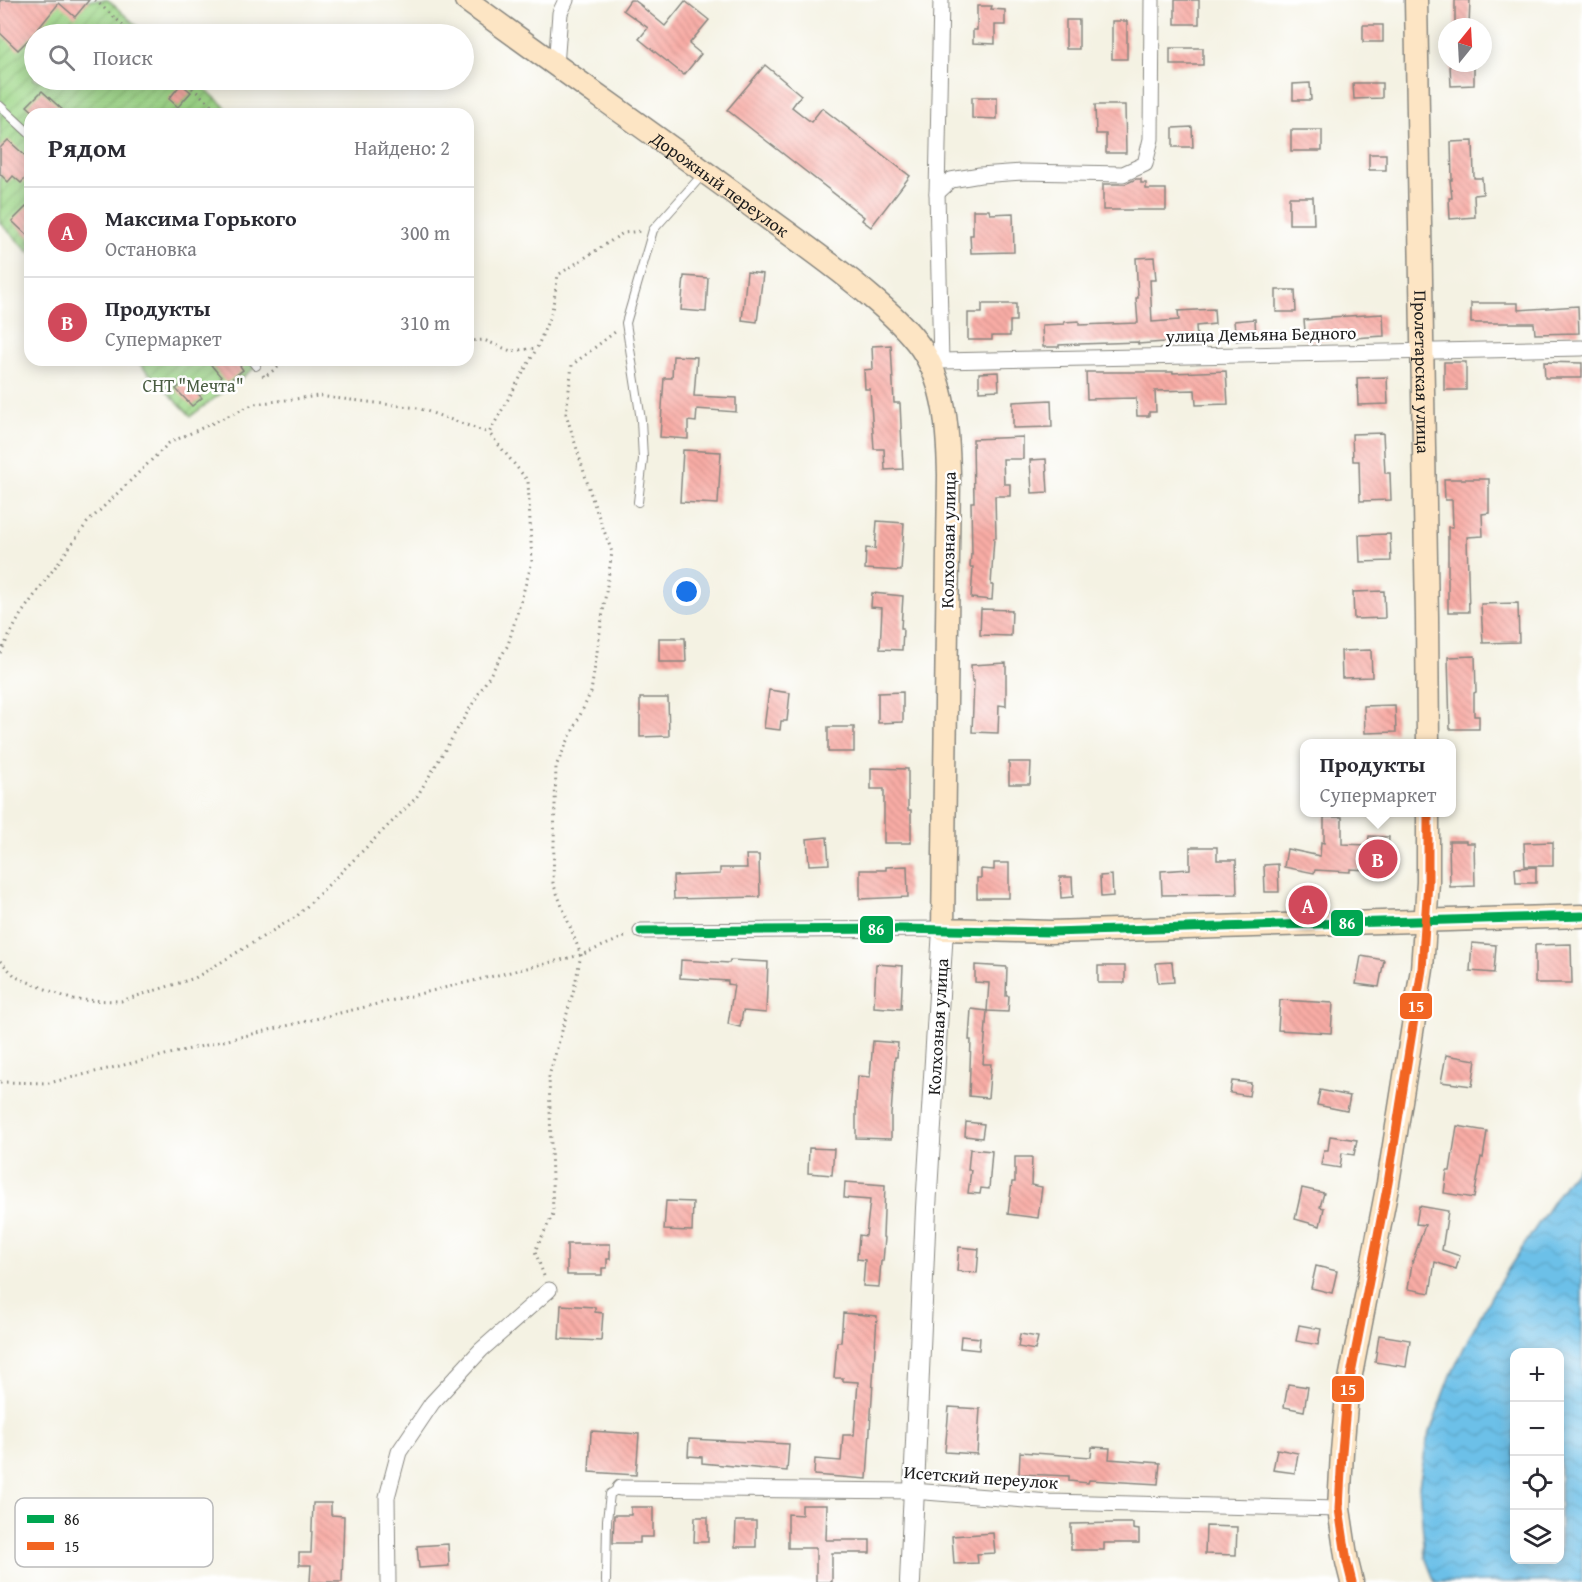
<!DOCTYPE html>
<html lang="ru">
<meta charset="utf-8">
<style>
:root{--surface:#fff;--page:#f7f7f7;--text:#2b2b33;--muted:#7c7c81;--line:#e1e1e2;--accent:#d1495b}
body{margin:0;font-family:"Gentium Book Plus",serif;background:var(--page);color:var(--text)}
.controls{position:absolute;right:18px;bottom:18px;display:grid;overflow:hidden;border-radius:12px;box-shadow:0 3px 15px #0003}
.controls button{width:54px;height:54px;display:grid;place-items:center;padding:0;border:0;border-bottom:2px solid var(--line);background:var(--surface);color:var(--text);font:30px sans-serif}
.compass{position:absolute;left:1438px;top:18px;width:54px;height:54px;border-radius:50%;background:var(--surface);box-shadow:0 3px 15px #0003;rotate:18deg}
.you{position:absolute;left:687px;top:592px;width:21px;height:21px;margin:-15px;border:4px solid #fff;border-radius:50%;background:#1a73e8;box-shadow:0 0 0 9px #1a73e833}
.badge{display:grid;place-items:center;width:39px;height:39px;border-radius:50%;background:var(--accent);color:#fff;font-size:20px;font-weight:700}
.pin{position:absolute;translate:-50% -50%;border:3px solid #fff;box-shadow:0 2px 6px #0006}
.popup{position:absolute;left:1300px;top:739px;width:156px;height:78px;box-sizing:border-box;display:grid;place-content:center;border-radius:12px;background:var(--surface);filter:drop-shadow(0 2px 4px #0005);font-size:20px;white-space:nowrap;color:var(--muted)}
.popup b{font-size:22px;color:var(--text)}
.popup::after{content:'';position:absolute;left:50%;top:100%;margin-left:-12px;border:12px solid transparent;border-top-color:var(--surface)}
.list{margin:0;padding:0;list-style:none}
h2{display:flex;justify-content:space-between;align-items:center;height:78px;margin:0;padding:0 24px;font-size:26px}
h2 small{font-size:20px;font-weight:400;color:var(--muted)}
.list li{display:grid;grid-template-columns:39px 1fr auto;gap:18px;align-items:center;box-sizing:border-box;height:90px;padding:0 24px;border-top:2px solid var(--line)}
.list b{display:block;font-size:22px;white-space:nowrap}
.list p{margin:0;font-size:20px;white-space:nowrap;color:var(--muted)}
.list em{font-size:20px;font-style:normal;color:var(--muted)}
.icon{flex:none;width:33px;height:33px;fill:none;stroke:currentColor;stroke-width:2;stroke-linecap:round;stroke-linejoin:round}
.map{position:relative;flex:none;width:1582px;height:1582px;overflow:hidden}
.search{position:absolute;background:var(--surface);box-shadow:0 3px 15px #0003;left:24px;top:24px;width:450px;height:66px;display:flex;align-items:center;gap:15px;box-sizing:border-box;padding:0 21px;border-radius:33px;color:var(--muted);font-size:22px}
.panel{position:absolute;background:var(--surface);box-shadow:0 3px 15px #0003;left:24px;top:108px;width:450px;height:258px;border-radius:18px}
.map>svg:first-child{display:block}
.garden{fill:url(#garden-furrows);stroke:#5e7a52;stroke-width:1.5}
.water{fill:url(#water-waves);stroke:#446e82;stroke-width:1.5;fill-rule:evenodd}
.building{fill:url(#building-back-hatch)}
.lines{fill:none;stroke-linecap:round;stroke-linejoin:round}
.service-casing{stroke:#888780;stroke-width:10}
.minor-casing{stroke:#888780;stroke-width:17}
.tertiary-casing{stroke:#888780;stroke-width:22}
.secondary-casing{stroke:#888780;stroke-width:25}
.path{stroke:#888780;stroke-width:3;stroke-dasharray:1.5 4.5;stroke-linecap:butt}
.service{stroke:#fff;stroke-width:8}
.minor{stroke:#fff;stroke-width:15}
.tertiary{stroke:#fff;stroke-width:20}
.secondary{stroke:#fde5c4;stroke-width:22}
.bus-1-casing{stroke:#fff;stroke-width:14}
.bus-2-casing{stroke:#fff;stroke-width:14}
.bus-1{stroke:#00a651;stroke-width:9}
.bus-2{stroke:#f26522;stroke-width:9}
.labels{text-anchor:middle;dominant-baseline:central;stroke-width:5;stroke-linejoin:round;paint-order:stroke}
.street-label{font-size:18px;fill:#1c1c1c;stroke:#fff}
.park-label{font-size:18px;fill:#4a5d42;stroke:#fff}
.key{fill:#fff;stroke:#bbb;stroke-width:1.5}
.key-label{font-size:16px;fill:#1c1c1c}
.line-badge{stroke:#fff;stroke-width:2}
.badge-label{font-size:16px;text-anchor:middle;font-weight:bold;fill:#fff}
</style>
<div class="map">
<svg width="1582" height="1582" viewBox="0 0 1582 1582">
<defs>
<pattern id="garden-furrows" width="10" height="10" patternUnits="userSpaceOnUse" patternTransform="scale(1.5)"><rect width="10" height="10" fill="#9fd789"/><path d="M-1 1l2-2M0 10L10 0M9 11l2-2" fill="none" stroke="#88b876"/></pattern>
<pattern id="water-waves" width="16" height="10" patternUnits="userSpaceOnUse" patternTransform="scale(1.5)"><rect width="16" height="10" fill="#6cc0e8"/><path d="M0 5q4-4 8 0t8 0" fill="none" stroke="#5da4c6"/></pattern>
<pattern id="building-back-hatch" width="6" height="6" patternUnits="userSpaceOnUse" patternTransform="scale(1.5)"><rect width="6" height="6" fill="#f8aca5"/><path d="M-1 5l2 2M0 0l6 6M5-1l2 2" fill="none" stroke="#d4938d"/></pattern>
</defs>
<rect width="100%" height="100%" fill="#fff"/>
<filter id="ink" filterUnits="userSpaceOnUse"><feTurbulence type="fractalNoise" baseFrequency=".0167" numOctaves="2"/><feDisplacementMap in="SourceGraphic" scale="12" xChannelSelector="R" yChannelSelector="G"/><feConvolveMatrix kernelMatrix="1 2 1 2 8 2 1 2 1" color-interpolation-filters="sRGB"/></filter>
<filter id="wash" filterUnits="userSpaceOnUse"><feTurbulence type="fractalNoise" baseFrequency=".008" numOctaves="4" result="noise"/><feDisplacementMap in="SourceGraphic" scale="24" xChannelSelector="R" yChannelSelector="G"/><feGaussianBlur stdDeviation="1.35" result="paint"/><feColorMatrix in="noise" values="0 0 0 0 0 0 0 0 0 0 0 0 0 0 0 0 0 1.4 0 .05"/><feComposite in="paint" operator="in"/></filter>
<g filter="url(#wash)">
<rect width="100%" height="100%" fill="#f4f2e3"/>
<g class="garden">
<path d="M0,0H108L146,34H34V80H195L233,114H30V253L0,223Z"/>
<path d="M136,360H265L191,416Z"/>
</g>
<path class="water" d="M1582,1162V1582H1435L1425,1557L1419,1486L1427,1440L1451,1375L1470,1335L1495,1289L1566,1182ZM1514,1352H1560V1560H1514Z"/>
<g id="blocks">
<g class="building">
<path d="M0,0H89L75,17L59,3L34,34L18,50L0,33Z"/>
<path d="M630,0H634L642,6H641L665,26L685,1L709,20L689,44L701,54L684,75L639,39L648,28L623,10Z"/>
<rect x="1175" y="0" width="24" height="24"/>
<path d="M1455,0H1470L1469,27H1455Z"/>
<path d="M977,6H992L991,9L1005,10V25H995V44L973,43V30H977Z"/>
<rect x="1066" y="20" width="13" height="29"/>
<rect x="1112" y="21" width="15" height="38"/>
<rect x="1363" y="25" width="20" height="17"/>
<rect x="1170" y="48" width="33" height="17"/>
<path d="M765,65L801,95L792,107L811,122L822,108L910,176L871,227L862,220L864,217L727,110Z"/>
<path d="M1450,65H1474V85L1451,86Z"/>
<path d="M1310,83L1311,100H1293V84Z"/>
<path d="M1353,83H1382V98L1354,99Z"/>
<path d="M181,84L191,92L178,107L169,99Z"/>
<path d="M42,91L67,114H36L27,106Z"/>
<path d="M972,97H997V119L972,118Z"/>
<path d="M1095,105H1125L1126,153H1106V134H1096Z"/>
<path d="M1192,127L1193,147H1173V128Z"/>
<rect x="1291" y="130" width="31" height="21"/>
<path d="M8,140L30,160V174L21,183L13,176L8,182L0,174V148Z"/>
<path d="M1473,141L1474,178H1482L1483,194L1474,195L1475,217L1450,219L1449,198H1452L1450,180H1452L1451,142Z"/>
<rect x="1369" y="154" width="17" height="16"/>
<path d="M1136,179H1141V183H1146V189H1166V210H1103V184H1125Z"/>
<path d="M1289,197H1313L1314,224H1289Z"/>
<path d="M30,203V238L12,221Z"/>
<path d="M973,210H989L990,214L1013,213L1014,252L971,253L970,235H973Z"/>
<path d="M1154,257L1156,280H1150L1152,322L1179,320L1178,311L1214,309L1215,324L1196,326L1197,341L1178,342V341L1138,344V342L1080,344L1059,345V347H1043L1042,325L1064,324V322L1079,321V325L1138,323L1136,298H1138L1136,258Z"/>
<path d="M747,272L763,274L757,322L742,320Z"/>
<path d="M684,276L708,278L706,312L681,310Z"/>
<path d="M1276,290H1295L1296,312H1276Z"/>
<path d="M1471,303H1518V310L1578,306L1579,333L1535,334L1534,323H1471Z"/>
<path d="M982,304H1016V321H1010V336H992V340H968V313H982Z"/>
<path d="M1383,314L1384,336L1306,341L1304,320L1331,318V317Z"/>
<path d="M1255,319L1256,339L1236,341L1234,321Z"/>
<path d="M891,345L894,403H900L903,469L885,470L884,449H874L870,389H865L864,370L873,369L872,346Z"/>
<path d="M673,356L697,357L694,396L736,398V412L697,409L696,422L688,421V439L660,437L664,378H672Z"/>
<path d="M207,360H236L243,370L226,383Z"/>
<rect x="1444" y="362" width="22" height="28"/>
<path d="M1544,362L1582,363V378H1545Z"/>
<path d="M1226,371L1228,404L1196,405L1195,390L1155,391L1156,412H1149V416H1137L1136,398L1087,399L1086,372H1173V373Z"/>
<path d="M998,372L999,390L979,391V373Z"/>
<path d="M1387,377L1388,404L1358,405L1357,378Z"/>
<path d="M186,380L202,398L192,406L176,389Z"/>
<path d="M1051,400L1052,427L1013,428V402Z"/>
<path d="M1383,433L1385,473H1390L1391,500L1360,501L1359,461H1353L1352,434Z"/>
<path d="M1023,437V459H1003L1004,484H1010V496H995L996,538H994L991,585H993L992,600L971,598L973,567H970L971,554H972L971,502H974L973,439Z"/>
<path d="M683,450L721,452L718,504L680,502Z"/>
<path d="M1046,459L1048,492L1032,493L1030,460Z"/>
<path d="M1444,479H1489V513L1482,514L1483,536L1467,537L1469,612H1448V527H1453L1452,500H1445Z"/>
<path d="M877,521L904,523L901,571L865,569L866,548L875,549Z"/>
<path d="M1390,534L1391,561L1360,562L1359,535Z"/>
<path d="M1384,591L1385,618L1354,619L1353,592Z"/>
<path d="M872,593L903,596L901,628H903L902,650L880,649L882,608L871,607Z"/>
<path d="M1518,603L1519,642L1483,643L1481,604Z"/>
<path d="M981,609L1012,610L1011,636L980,635Z"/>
<path d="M659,638H685L686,662H659Z"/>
<path d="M1371,650L1372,677L1342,678L1341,651Z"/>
<path d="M1475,656L1476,692L1474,693V716H1479V729H1450L1448,657Z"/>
<path d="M1006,663V706L999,705L998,733L972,732L974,681H972L971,665Z"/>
<path d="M769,690L790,693L787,721H781L780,730L764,728Z"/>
<path d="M903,692V722L878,723V693Z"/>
<path d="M640,698H668L669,736L640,737Z"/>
<path d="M1395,705L1396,732L1365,733L1364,706Z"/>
<rect x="828" y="727" width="26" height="25"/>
<path d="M1009,762H1031L1030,784H1009Z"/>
<path d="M871,768L908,769V810H911V843H884V789H871Z"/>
<path d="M1324,817H1342V844L1368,845L1369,836L1389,837L1386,871L1350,869V872L1315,870L1314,873L1284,867L1287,849L1320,856L1321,842L1324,843Z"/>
<path d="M827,837L829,864L809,865L807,839Z"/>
<path d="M1449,841H1466V843H1474L1475,886L1450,887Z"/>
<path d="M1553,842V866H1525L1524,843Z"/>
<path d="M1190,847H1217V860H1236L1237,894L1162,895L1161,871L1190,869Z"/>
<path d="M746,855H759L760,897L674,899L673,876L720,874V868H747Z"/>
<path d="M994,863H1009V898H977V878H981V869L994,870Z"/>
<path d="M1278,864L1279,892H1265L1264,865Z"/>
<path d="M907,866L908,897L860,899V870H886V867Z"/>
<path d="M1536,867V883H1516L1515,868Z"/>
<path d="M1112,875L1113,896L1101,897L1100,876Z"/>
<path d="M1060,877H1072L1073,897L1061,898Z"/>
<path d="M1472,943L1496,945L1494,973L1470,971Z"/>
<path d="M1571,944L1572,983H1535V945Z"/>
<path d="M1361,956L1384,960L1379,987L1356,984Z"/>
<path d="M681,960L729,963L730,960L768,962L766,1013L743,1011L740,1027L728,1024L734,985L728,984V981L680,978Z"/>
<path d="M1172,962L1174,982L1158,983L1156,963Z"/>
<path d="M876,964L903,966L901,1009L874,1007Z"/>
<path d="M975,965L1007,967L1006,996H1009L1008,1012L987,1011L989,983L975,982Z"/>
<rect x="1098" y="966" width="27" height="17"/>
<path d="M1280,1000L1333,1003L1331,1033L1278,1030Z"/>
<path d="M971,1009L987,1011L983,1064H991L988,1098L969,1096L971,1040H969Z"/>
<path d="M873,1041L898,1043L897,1057H895L891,1115V1139L856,1138V1101L858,1076L870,1077Z"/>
<path d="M1446,1055L1476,1060L1472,1086L1441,1082Z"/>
<path d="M1232,1081L1251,1083L1249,1096L1230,1093Z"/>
<path d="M1320,1090L1350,1096L1347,1111L1317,1105Z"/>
<path d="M966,1122L984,1124L982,1138L965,1136Z"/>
<path d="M1457,1126L1487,1131L1483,1158L1481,1157L1474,1198L1444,1193L1447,1171H1450Z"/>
<path d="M1330,1136L1357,1140L1354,1155L1342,1153L1340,1168L1321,1165L1324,1150H1328Z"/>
<path d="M809,1148L834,1149L832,1175L808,1173Z"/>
<path d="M970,1149L992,1151L989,1189L981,1188L980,1194L968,1193L971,1170H968Z"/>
<path d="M1015,1157H1032L1031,1185L1042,1187L1038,1218L1008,1214L1012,1182H1015Z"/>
<path d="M845,1182L885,1185L883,1237L885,1238L883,1261H881L879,1287L863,1286L865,1260L857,1259L859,1235L866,1236L870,1200L844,1198Z"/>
<path d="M1302,1188L1324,1193L1320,1207L1324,1208L1320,1226L1295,1219Z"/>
<path d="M666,1201L693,1202L692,1231L664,1230Z"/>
<path d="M1419,1206L1448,1211L1442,1250L1460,1256L1456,1269L1435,1262L1430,1293L1408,1289L1412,1263L1425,1225L1416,1224Z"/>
<path d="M567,1244H610V1259H607V1268H602V1275H567Z"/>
<path d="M959,1247L979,1249L977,1273L957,1271Z"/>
<path d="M1316,1266L1337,1271L1332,1293L1311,1288Z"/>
<path d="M561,1305L595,1307V1312L603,1313L601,1341L559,1339Z"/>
<path d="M843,1313L877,1316L867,1479L814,1475L815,1459L841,1461L843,1435H854L858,1382L843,1381V1378H834L837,1342H841Z"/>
<path d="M1299,1325L1321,1329L1318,1345L1296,1341Z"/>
<path d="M1020,1334L1038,1337L1035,1350L1018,1347Z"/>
<path d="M1379,1335L1410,1340L1406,1367L1375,1362Z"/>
<path d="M961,1336L980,1338L979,1350L960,1348Z"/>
<path d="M1288,1384L1308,1387L1304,1411L1284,1407Z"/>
<path d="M949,1407L980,1409L977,1454L945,1452Z"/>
<path d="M591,1431L639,1434L636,1475L589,1472Z"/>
<path d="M689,1439L789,1444L787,1471L702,1463V1457L688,1456Z"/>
<path d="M1092,1447L1110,1448L1109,1459L1160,1463L1158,1484L1089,1480L1088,1483L1069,1481V1476L1019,1474L1020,1452L1091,1457Z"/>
<path d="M1277,1449L1298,1453L1295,1473L1273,1470Z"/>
<path d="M313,1503H331V1515L344,1516L342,1582H310L311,1565H299V1553H311Z"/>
<path d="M802,1505H827L826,1540H870V1553H832V1582H816V1548H788V1514L802,1515Z"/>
<path d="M631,1507H653V1537H640V1543H613L614,1515H631Z"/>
<path d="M695,1517H708V1542H694Z"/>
<path d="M736,1521H756V1547H735Z"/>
<path d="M1118,1523H1133V1529L1139,1530V1543H1104V1550H1071V1524Z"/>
<path d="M1206,1526L1237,1527L1236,1555L1205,1554Z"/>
<path d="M993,1533L995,1553L977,1554L978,1563L954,1564L952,1536Z"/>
<path d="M448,1544L449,1566L419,1568L417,1546Z"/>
</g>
</g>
</g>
<g filter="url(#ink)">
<use href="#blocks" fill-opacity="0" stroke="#888780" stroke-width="1.5"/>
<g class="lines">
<defs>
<g id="service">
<path d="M0,106L30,134"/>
<path d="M251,360L256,366"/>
<path d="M638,502L643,459L641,420L626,323L653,230L704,173"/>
<path d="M606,1582L607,1520L610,1494L620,1488"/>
</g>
<g id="minor">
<path d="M556,66L560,13L566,0"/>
<path d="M937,193L951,180L980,175L1022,172L1123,174L1145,164L1151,139L1152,0"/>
<path d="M941,361L1582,348"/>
<path d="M941,361L937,193L941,0"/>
<path d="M641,931L943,929"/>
<path d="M620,1488L913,1491L1049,1502L1339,1509"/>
<path d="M388,1582L387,1497L399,1452L432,1403L481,1350L549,1290"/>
</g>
<g id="tertiary">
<path id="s1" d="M910,1582L926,1208L943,929"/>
</g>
<g id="secondary">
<path id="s2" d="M466,0C567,74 669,145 769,219C803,244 838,268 870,296C889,312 907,328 921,348C946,385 948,432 949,475L943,929L1051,932L1582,916"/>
<path id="s3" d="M1416,0L1427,617L1428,744"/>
<path d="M1352,1582L1347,1562L1339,1509L1342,1452L1347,1395L1388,1183L1422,969L1428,882V812"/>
</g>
</defs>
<use href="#service" class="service-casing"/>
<use href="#minor" class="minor-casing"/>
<use href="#tertiary" class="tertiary-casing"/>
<use href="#secondary" class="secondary-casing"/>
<g class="path">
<path d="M95,0L133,34"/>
<path d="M183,80L222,114"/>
<path d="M468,341L484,340L511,351L537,348L552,311L558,275L623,233L642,231"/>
<path d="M263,375L264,377L288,360"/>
<path d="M0,653L21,614L87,523L169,443L254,404L318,396L418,408L489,433"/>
<path d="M0,961L16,977L73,1000L121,1001L195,978L297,916L416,798L508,645L532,562L528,481L489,433L537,348"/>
<path d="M0,1082L49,1083L581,955L627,936"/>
<path d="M544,1276L535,1251L553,1214L549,1076L574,989L581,955L553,883L556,766L591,692L612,552L593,501L566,414L572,365L615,332"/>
</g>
<use href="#service" class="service"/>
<use href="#minor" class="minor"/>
<use href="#tertiary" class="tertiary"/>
<use href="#secondary" class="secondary"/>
<defs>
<path id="bus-1" d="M641,931L900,929L1051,932L1582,916"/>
<path id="bus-2" d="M1352,1582L1347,1562L1339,1509L1342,1452L1347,1395L1388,1183L1422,969L1428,882V812"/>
</defs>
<use href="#bus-1" class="bus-1-casing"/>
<use href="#bus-2" class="bus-2-casing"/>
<use href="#bus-1" class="bus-1"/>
<use href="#bus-2" class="bus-2"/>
</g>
</g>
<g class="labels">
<g class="street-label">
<text stroke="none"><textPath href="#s2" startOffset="314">Дорожный переулок</textPath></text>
<text transform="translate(1261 334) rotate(-1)">улица Демьяна Бедного</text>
<text stroke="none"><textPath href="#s3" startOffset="372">Пролетарская улица</textPath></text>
<text transform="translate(948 540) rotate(-89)">Колхозная улица</text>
<text stroke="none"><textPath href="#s1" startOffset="556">Колхозная улица</textPath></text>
<text transform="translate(981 1477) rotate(4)">Исетский переулок</text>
</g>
<g class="park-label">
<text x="193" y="385">СНТ "Мечта"</text>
</g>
</g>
<rect x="15" y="1498" width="198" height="69" rx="9" class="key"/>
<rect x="27" y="1515" width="27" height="8" fill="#00a651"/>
<rect x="27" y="1542" width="27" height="8" fill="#f26522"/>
<g class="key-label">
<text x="64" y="1525">86</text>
<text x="64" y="1552">15</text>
</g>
<g class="line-badge">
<rect x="1330" y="909" width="34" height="28" rx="6" fill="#00a651"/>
<rect x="859" y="915" width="35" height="29" rx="6" fill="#00a651"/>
<rect x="1399" y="992" width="34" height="28" rx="6" fill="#f26522"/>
<rect x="1331" y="1375" width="34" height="28" rx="6" fill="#f26522"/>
</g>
<g class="badge-label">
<text x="1347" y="929">86</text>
<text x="876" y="935">86</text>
<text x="1416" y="1012">15</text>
<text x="1348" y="1395">15</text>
</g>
</svg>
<div class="controls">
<button>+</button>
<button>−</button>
<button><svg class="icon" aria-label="locate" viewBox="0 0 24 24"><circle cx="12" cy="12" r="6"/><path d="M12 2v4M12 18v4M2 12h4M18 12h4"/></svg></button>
<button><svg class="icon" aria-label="layers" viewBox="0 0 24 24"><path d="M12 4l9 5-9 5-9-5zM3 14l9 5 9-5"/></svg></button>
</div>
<svg class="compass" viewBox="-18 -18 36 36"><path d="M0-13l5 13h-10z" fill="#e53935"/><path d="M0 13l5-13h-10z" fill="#7c7c81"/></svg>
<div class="you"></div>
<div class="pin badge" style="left:1308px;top:905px">A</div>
<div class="pin badge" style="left:1378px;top:859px">B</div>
<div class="popup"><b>Продукты</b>Супермаркет</div>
<div class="search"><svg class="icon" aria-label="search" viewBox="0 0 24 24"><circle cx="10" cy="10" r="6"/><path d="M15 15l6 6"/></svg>Поиск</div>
<section class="panel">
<h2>Рядом<small>Найдено: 2</small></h2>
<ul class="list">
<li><span class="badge">A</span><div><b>Максима Горького</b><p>Остановка</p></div><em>300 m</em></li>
<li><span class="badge">B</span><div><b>Продукты</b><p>Супермаркет</p></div><em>310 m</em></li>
</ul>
</section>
</div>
